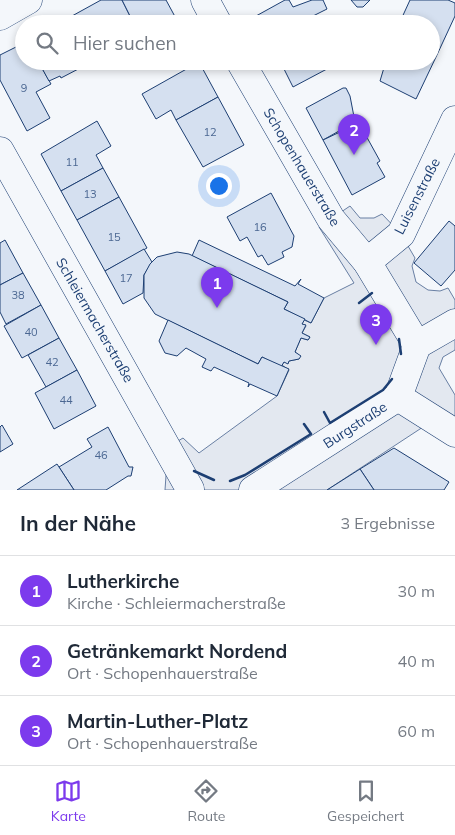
<!DOCTYPE html>
<html lang="de">
<meta charset="utf-8">
<style>
:root{--surface:#fff;--page:#f2f2f3;--text:#1f2937;--muted:#747a83;--line:#e0e1e3;--accent:#7c3aed}
body{margin:0;font-family:Mulish,sans-serif;background:var(--page);color:var(--text)}
.you{position:absolute;left:218px;top:185px;width:18px;height:18px;margin:-12px;border:4px solid #fff;border-radius:50%;background:#1a73e8;box-shadow:0 0 0 8px #1a73e833}
.badge{display:grid;place-items:center;width:32px;height:32px;border-radius:50%;background:var(--accent);color:#fff;font-size:16px;font-weight:700}
.pin{position:absolute;translate:-50% -41px;filter:drop-shadow(0 1px 2px #0008)}
.pin::after{content:'';position:absolute;top:26px;width:18px;height:15px;background:inherit;clip-path:polygon(0 0,100% 0,50% 100%)}
.list{margin:0;padding:0;list-style:none}
h2{display:flex;justify-content:space-between;align-items:center;height:65px;margin:0;padding:0 20px;font-size:21px}
h2 small{font-size:16px;font-weight:400;color:var(--muted)}
.list li{display:grid;grid-template-columns:32px 1fr auto;gap:15px;align-items:center;box-sizing:border-box;height:70px;padding:0 20px;border-top:1px solid var(--line)}
.list b{display:block;font-size:19px;white-space:nowrap}
.list p{margin:0;font-size:16px;white-space:nowrap;color:var(--muted)}
.list em{font-size:16px;font-style:normal;color:var(--muted)}
.icon{flex:none;width:28px;height:28px;fill:none;stroke:currentColor;stroke-width:2;stroke-linecap:round;stroke-linejoin:round}
.map{position:relative;flex:none;width:455px;height:490px;overflow:hidden}
.search{position:absolute;background:var(--surface);box-shadow:0 2px 8px #0003;left:15px;right:15px;top:15px;height:55px;display:flex;align-items:center;gap:12px;box-sizing:border-box;padding:0 18px;border-radius:28px;color:var(--muted);font-size:19px}
.sheet{height:275px;background:var(--surface)}
nav{display:flex;justify-content:space-around;align-items:center;box-sizing:border-box;height:70px;border-top:1px solid var(--line);background:var(--surface);font-size:14px;color:var(--muted)}
nav a{display:grid;justify-items:center;gap:2px}
nav .on{color:var(--accent)}
.map>svg:first-child{display:block}
.parking{fill:#e3e8f0;stroke:#687fa3}
.building{fill:#d5e0f0;stroke:#1d3f73}
.lines{fill:none;stroke-linecap:round;stroke-linejoin:round}
.minor-casing{stroke:#1d3f73;stroke-width:29}
.minor{stroke:#f4f7fb;stroke-width:28}
.wall{stroke:#1d3f73;stroke-width:2.5}
.labels{text-anchor:middle;dominant-baseline:central;stroke-width:4;stroke-linejoin:round;paint-order:stroke}
.number-label{font-size:11px;fill:#4b6792}
.street-label{font-size:14px;fill:#1d3f73;stroke:#f4f7fb}
</style>
<div class="map">
<svg width="455" height="490" viewBox="0 0 455 490">
<rect width="100%" height="100%" fill="#f4f7fb"/>
<path class="parking" d="M350,206L360,218H374L382,214L401,234L415,258L412,266L416,282L428,290L440,291L448,288L455,300V350L443,357L439,368L455,395V423L423,427L327,490H165L168,447L183,438L199,453L277,396L289,370L282,365L284,362L299,359L300,356L295,352L301,338L308,340L310,337L302,333L306,326L302,324L304,320L311,323L324,298L354,283L319,227Z"/>
<g class="building">
<path d="M101,0H122L134,24H76L72,16Z"/>
<path d="M122,0H166L179,24H134Z"/>
<path d="M285,0H289L293,7L312,0H323L327,9L311,17L314,24H260L256,16Z"/>
<path d="M351,0H370L363,7H357Z"/>
<path d="M410,0H448L455,3V16L436,57L431,55V24H399Z"/>
<path d="M72,16L76,24H58Z"/>
<path d="M24,43V61H38L51,84L36,92L50,118L27,131L0,80V55Z"/>
<path d="M431,55L436,57L416,99L380,81L386,61H431Z"/>
<path d="M38,61H81L84,66L61,78L60,76L49,81Z"/>
<path d="M280,61H342L293,87Z"/>
<path d="M199,62L218,97L176,120L171,110L156,119L142,94Z"/>
<path d="M343,88H346L350,96L355,122L323,140L306,108Z"/>
<path d="M218,97L244,145L203,167L176,120Z"/>
<path d="M97,121L111,146L96,155L103,168L61,191L41,154Z"/>
<path d="M359,123L380,161L377,163L385,177L352,195L323,140Z"/>
<path d="M103,168L119,197L77,220L61,191Z"/>
<path d="M271,193L294,236L292,247L282,252L284,257L268,265L262,255L258,257L247,237L240,241L227,217Z"/>
<path d="M119,197L147,248L105,271L77,220Z"/>
<path d="M449,221L455,226V270L441,286L414,263Z"/>
<path d="M5,240L23,273L0,285V243Z"/>
<path d="M199,240L295,286L301,279L298,284L324,298L311,323L284,309L288,302L192,256Z"/>
<path d="M144,249L152,262L144,275L143,293L123,304L105,271Z"/>
<path d="M177,252L189,254L288,302L284,309L305,319L302,324L306,325L302,333L310,337L308,340L301,338L295,352L301,356L299,359L289,361L288,364L284,362L281,367L262,357L258,364L155,314L144,298V275L150,264L157,257Z"/>
<path d="M23,273L41,305L6,324L0,312V285Z"/>
<path d="M41,305L59,338L22,358L4,326Z"/>
<path d="M168,320L258,364L262,357L289,369L277,396L250,384L248,387L249,383L214,367L211,371L202,367L206,359L186,348L177,356L165,353L159,341Z"/>
<path d="M59,338L77,370L46,387L28,355Z"/>
<path d="M77,370L96,406L54,429L35,393Z"/>
<path d="M2,425L13,444L0,452V427Z"/>
<path d="M108,427L129,467H133L131,476H128L106,490H74L59,467L92,447L87,439Z"/>
<path d="M394,448L449,482L444,490H374L360,469Z"/>
<path d="M57,464L74,490H17Z"/>
<path d="M360,469L374,490H327Z"/>
</g>
<g class="lines">
<defs>
<g id="minor">
<path d="M205,0L218,24"/>
<path d="M0,16L28,0"/>
<path d="M240,61L331,219L367,262L417,345"/>
<path d="M0,151L190,489"/>
<path d="M367,262L401,234L455,120"/>
<path d="M398,397L455,433"/>
<path d="M253,490L398,397L417,345L455,323"/>
</g>
</defs>
<use href="#minor" class="minor-casing"/>
<use href="#minor" class="minor"/>
<g class="wall">
<path d="M359,303L372,293"/>
<path d="M399,339L401,354"/>
<path d="M324,412L330,423L383,390L392,379"/>
<path d="M194,471L214,480"/>
<path d="M230,481L245,475L311,434L304,424"/>
</g>
</g>
<g class="labels">
<g class="number-label">
<text x="24" y="88">9</text>
<text x="210" y="132">12</text>
<text x="72" y="162">11</text>
<text x="90" y="194">13</text>
<text x="260" y="227">16</text>
<text x="114" y="237">15</text>
<text x="126" y="278">17</text>
<text x="18" y="295">38</text>
<text x="31" y="332">40</text>
<text x="52" y="362">42</text>
<text x="66" y="400">44</text>
<text x="101" y="455">46</text>
</g>
<g class="street-label">
<text transform="translate(302 167) rotate(59)">Schopenhauerstraße</text>
<text transform="translate(417 196) rotate(-63)">Luisenstraße</text>
<text transform="translate(95 320) rotate(60)">Schleiermacherstraße</text>
<text transform="translate(355 425) rotate(-33)">Burgstraße</text>
</g>
</g>
</svg>
<div class="you"></div>
<div class="pin badge" style="left:217px;top:308px">1</div>
<div class="pin badge" style="left:354px;top:155px">2</div>
<div class="pin badge" style="left:376px;top:345px">3</div>
<div class="search"><svg class="icon" aria-label="search" viewBox="0 0 24 24"><circle cx="10" cy="10" r="6"/><path d="M15 15l6 6"/></svg>Hier suchen</div>
</div>
<section class="sheet">
<h2>In der Nähe<small>3 Ergebnisse</small></h2>
<ul class="list">
<li><span class="badge">1</span><div><b>Lutherkirche</b><p>Kirche · Schleiermacherstraße</p></div><em>30 m</em></li>
<li><span class="badge">2</span><div><b>Getränkemarkt Nordend</b><p>Ort · Schopenhauerstraße</p></div><em>40 m</em></li>
<li><span class="badge">3</span><div><b>Martin-Luther-Platz</b><p>Ort · Schopenhauerstraße</p></div><em>60 m</em></li>
</ul>
</section>
<nav>
<a class="on"><svg class="icon" aria-label="map" viewBox="0 0 24 24"><path d="M3 6l6-2 6 2 6-2v14l-6 2-6-2-6 2zM9 4v14M15 6v14"/></svg>Karte</a>
<a><svg class="icon" aria-label="directions" viewBox="0 0 24 24"><path d="M12 3l9 9-9 9-9-9zM9 14v-3h6M13 9l2 2-2 2"/></svg>Route</a>
<a><svg class="icon" aria-label="saved" viewBox="0 0 24 24"><path d="M7 4h10v16l-5-4-5 4z"/></svg>Gespeichert</a>
</nav>
